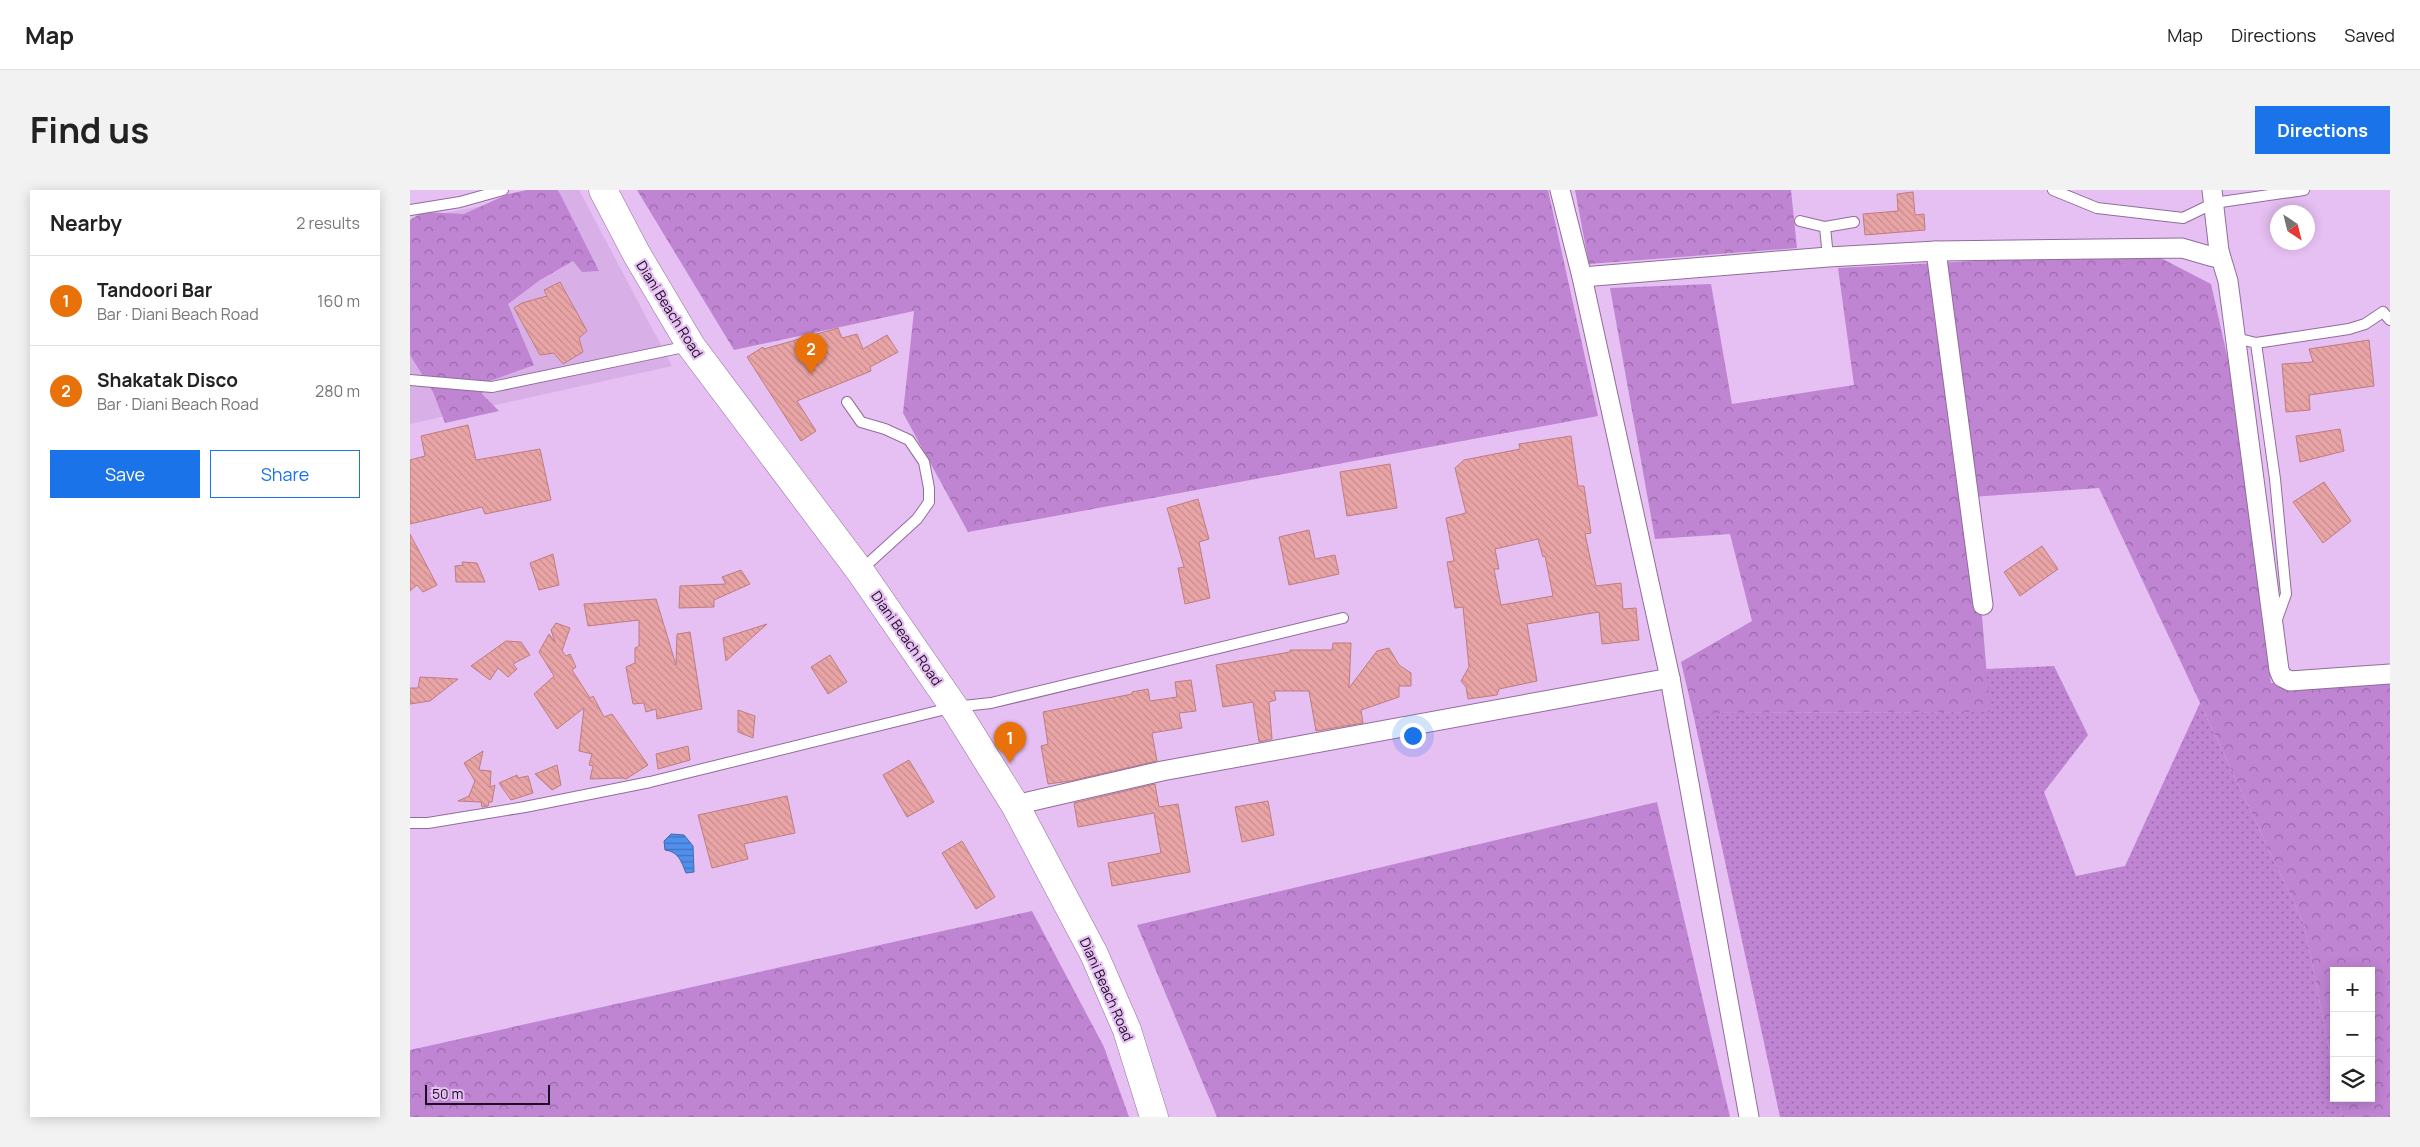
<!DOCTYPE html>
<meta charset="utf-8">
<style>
:root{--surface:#fff;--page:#f2f2f2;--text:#222;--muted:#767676;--line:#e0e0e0;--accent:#1a73e8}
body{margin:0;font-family:Manrope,sans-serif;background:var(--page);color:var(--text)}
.controls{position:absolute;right:15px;bottom:15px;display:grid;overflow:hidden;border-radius:0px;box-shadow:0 2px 12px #0003}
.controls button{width:45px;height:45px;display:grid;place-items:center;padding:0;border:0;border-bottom:1px solid var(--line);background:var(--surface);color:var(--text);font:25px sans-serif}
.compass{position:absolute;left:1860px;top:15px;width:45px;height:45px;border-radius:50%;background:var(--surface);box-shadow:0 2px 12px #0003;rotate:145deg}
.scale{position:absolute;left:15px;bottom:12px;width:125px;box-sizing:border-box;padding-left:5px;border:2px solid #1d0f22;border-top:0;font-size:14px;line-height:18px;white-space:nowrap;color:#1d0f22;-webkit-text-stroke:4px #e6bff3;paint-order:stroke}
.you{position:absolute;left:1002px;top:545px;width:18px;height:18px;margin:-12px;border:4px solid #fff;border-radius:50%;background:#1a73e8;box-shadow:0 0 0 8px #1a73e833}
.badge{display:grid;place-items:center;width:32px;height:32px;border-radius:50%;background:var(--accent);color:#fff;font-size:16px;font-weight:700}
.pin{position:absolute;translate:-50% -41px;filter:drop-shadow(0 1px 2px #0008)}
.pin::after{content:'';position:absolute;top:26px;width:18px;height:15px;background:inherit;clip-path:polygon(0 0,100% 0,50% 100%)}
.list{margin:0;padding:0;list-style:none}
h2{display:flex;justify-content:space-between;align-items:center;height:65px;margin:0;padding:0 20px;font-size:21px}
h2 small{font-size:16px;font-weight:400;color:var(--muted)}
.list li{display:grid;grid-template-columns:32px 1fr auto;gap:15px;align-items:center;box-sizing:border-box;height:90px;padding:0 20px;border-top:1px solid var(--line)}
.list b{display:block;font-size:19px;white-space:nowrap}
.list p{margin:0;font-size:16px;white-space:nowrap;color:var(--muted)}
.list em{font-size:16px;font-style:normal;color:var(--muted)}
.actions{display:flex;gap:10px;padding:15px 20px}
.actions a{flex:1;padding:11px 0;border:1px solid var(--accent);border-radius:0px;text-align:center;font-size:18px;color:var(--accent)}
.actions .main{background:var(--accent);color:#fff}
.icon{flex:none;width:28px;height:28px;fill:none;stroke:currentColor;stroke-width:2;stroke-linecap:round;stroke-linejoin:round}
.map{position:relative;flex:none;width:1980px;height:927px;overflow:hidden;border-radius:0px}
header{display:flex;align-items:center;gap:30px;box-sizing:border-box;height:70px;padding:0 25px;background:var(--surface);border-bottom:1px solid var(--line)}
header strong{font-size:24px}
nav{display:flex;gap:28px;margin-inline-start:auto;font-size:18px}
.intro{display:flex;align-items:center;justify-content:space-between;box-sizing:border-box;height:120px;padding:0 30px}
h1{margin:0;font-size:35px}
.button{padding:12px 22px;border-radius:0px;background:var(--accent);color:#fff;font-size:18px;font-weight:700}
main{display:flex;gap:30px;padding:0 30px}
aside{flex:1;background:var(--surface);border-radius:0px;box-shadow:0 2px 12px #0003}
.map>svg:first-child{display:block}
.built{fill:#d9afe7}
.grass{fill:url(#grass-dots)}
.forest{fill:url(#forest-crowns)}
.water{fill:url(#water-rules);stroke:#4169af}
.building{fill:url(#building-back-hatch);stroke:#be7d7f;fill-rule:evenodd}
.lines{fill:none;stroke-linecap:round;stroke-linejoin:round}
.service-casing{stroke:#916d9c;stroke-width:12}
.minor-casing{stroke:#916d9c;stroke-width:21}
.primary-casing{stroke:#916d9c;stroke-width:29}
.service{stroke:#fff;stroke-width:10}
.minor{stroke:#fff;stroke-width:19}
.primary{stroke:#fff;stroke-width:28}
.labels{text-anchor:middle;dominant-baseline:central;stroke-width:4.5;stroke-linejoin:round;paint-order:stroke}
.street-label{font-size:14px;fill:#1d0f22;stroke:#e6bff3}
</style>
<header>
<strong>Map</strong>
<nav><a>Map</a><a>Directions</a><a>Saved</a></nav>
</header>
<div class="intro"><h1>Find us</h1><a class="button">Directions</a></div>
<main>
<aside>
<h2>Nearby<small>2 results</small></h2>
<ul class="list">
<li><span class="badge" style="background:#e8710a">1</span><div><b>Tandoori Bar</b><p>Bar · Diani Beach Road</p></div><em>160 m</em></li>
<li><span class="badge" style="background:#e8710a">2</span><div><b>Shakatak Disco</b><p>Bar · Diani Beach Road</p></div><em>280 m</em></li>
</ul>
<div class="actions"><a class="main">Save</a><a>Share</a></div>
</aside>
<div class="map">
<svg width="1980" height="927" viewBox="0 0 1980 927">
<defs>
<pattern id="grass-dots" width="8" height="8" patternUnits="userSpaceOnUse" patternTransform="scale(1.25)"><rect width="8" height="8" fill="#bf84d2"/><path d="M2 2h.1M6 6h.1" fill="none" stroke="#9b6aaa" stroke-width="1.8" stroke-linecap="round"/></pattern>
<pattern id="forest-crowns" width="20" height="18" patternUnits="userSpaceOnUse" patternTransform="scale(1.25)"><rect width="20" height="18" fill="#bf84d2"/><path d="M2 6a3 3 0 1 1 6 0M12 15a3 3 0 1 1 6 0" fill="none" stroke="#9b6aaa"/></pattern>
<pattern id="water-rules" width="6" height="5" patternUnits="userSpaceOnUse" patternTransform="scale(1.25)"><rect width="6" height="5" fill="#508feb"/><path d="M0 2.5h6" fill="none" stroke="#4273be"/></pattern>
<pattern id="building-back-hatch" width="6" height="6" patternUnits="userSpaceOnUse" patternTransform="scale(1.25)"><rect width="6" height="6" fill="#e9a4a6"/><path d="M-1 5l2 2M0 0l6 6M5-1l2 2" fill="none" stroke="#c78c8f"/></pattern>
</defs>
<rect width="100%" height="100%" fill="#e6bff3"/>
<path class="built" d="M152,0H169L262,176L0,234V30Z"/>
<path class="grass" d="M1644,476L1678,545L1634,602L1666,686L1715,676L1790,513L1894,734L1924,884V908H1929L1932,927H1370L1283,523L1579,522L1576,479Z"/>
<g class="forest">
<path d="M117,0H148L189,81L172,82L163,71L130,90L98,114L124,175L77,192L72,204L89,221L35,233L23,202L0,165V30L13,22L54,24L98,4Z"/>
<path d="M227,0H1138L1188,226L558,342L493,223L504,121L324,160Z"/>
<path d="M1165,0H1381L1387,58L1179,74Z"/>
<path d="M1739,62L1801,94L1836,250L1861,493L1980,490V927H1932L1929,908H1961V781H1924V884L1894,734L1689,298L1562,307L1580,522L1283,523L1271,472L1342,431L1320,344L1245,349L1200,98L1301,94L1322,214L1444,195L1428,78Z"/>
<path d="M1247,612L1320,927H807L727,735Z"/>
<path d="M622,721L694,857L719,927H0V860Z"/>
</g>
<path class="water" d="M261,644L274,645L283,656L284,682L276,683C271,671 269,662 255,660L254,651Z"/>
<g class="building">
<path d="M1503,2L1505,25L1514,24L1515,40L1455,45L1453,24L1488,21L1487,4Z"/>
<path d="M150,92L177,141L169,148L173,162L153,174L144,163L130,165L104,118L112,113L137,106L134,100Z"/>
<path d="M428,138L432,148L447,144L453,159L477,145L488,162L460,177L461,181L387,211L406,241L391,251L337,167L353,157L354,159Z"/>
<path d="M1959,150L1964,196L1899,205L1900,220L1876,222L1872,174L1903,172L1899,159Z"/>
<path d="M58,235L66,270L130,259L141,310L75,324L72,317L0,334V270L15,266L11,246Z"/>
<path d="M1930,239L1934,261L1890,272L1886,246Z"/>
<path d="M1161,246L1168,296H1174L1181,343L1175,344L1186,396L1211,393L1213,419L1226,418L1229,450L1192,454L1189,422L1117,434L1127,491L1089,499L1087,505L1058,509L1056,497L1051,491L1059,477L1053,417L1045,418L1037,372L1044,371L1036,328L1056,323L1045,278L1054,270L1110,259L1109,254ZM1128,349L1133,367L1135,366L1143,406L1091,415L1084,379H1089L1085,359Z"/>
<path d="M980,274L987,318L937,326L930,282Z"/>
<path d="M1914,292L1941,331L1913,353L1883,312Z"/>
<path d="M788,309L799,349L789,352L800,408L775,414L768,378L774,377L757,318Z"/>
<path d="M899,340L905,369L925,365L929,384L879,395L869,347Z"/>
<path d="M0,344L27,395L13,402L7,395L0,401Z"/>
<path d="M1632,356L1648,379L1610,406L1594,382Z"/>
<path d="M143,364L149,395L129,400L120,373Z"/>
<path d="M52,372L67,373L75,392H46L45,376L53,375Z"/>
<path d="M331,380L340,394L304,410V417L269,418L270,396L316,394L312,387Z"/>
<path d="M246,409L266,475L267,444L280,442L292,519L247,529L246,519L236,522L234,513L223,514L216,477L225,473V458L229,456V430L178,436L174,414Z"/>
<path d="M146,433L160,438L152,461L156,466L160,464L166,477L162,480L180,508L183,506L194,527L202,524L238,575L216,589L213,588L180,589L183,576L179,575L182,564L169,561L174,518L147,539L124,504L144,486L129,462L139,444L145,452L141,440Z"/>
<path d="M357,434L316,471L313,448Z"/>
<path d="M96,451L111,452L120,465L103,474L107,479L98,487L88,478L80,490L61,476Z"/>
<path d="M923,453H941L939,498L967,461L979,458L989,475L1001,483V496H989V507L951,520L953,533L906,541L899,501H864L866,510L859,512L862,549L849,552L843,512L813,517L806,475L880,462V460H922Z"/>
<path d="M420,465L437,492L418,504L401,477Z"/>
<path d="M10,487L48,489L20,511L0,514V498H8Z"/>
<path d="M781,490L786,521L769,523L772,538L742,543L747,571L660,591L638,594L631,556L638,554L633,522L722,504V502L738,499L740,511L767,507L765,492Z"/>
<path d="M328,520L345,526L343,548L328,542Z"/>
<path d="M278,556L280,570L248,579L246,564Z"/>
<path d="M73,561L69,580L81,581L80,597L85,595L82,612H79L78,616L72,617L71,612L48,611L59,606L65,591L54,573Z"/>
<path d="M499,570L524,612L497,627L473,585Z"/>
<path d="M147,575L151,595L142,600L125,584Z"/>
<path d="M107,585L108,588L118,586L123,603L101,610L89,593Z"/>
<path d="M745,594L749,617L768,614L780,682L702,696L698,673L751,663L744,623L668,637L664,613Z"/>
<path d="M377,606L385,643L334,654L338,669L302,678L288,625Z"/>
<path d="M858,611L864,645L832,652L825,617Z"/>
<path d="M552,651L585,707L566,719L532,663Z"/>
</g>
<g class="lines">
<defs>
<g id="service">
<path d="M1643,0L1687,18L1773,28L1804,13L1894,0"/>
<path d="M0,20L50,12L93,0"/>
<path d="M1390,31L1415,37L1444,32"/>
<path d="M1415,37L1418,67"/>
<path d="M1826,148L1846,153L1865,289L1876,404L1866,432"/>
<path d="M1846,153L1939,139L1955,134L1973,122L1980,130"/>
<path d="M0,190L82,197L279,156"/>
<path d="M437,212L451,232L475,239L499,250L514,272L519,298V312L507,329L451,380"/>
<path d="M0,633H18L115,617L240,592L544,517L581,513L933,428"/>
</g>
<g id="minor">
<path d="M1150,0L1172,87L1260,488L1339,927"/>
<path d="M1802,0L1809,61"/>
<path d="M1526,61L1573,415"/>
<path d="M1172,87L1418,67L1526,61L1772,58L1803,67L1809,61L1818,91L1869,480L1872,487L1880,491L1980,484"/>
<path d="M605,615L752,581L1260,488"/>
</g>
<path id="primary" d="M193,0L226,63L281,156L450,381L544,517L605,615L684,764L717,840L744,927"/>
</defs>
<use href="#service" class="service-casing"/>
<use href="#minor" class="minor-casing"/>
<use href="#primary" class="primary-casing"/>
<use href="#service" class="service"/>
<use href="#minor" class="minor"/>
<use href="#primary" class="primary"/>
</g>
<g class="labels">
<g class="street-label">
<text transform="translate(260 119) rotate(58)">Diani Beach Road</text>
<text transform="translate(497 448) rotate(55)">Diani Beach Road</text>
<text transform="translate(697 799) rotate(66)">Diani Beach Road</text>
</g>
</g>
</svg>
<div class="controls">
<button>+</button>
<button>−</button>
<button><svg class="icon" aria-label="layers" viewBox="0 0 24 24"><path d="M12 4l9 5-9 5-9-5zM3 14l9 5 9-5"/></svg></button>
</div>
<svg class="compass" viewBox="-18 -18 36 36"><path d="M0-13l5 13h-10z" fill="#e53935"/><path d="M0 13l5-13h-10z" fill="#767676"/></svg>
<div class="scale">50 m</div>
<div class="you"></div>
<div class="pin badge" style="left:600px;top:573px;background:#e8710a">1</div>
<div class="pin badge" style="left:401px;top:184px;background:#e8710a">2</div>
</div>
</main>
